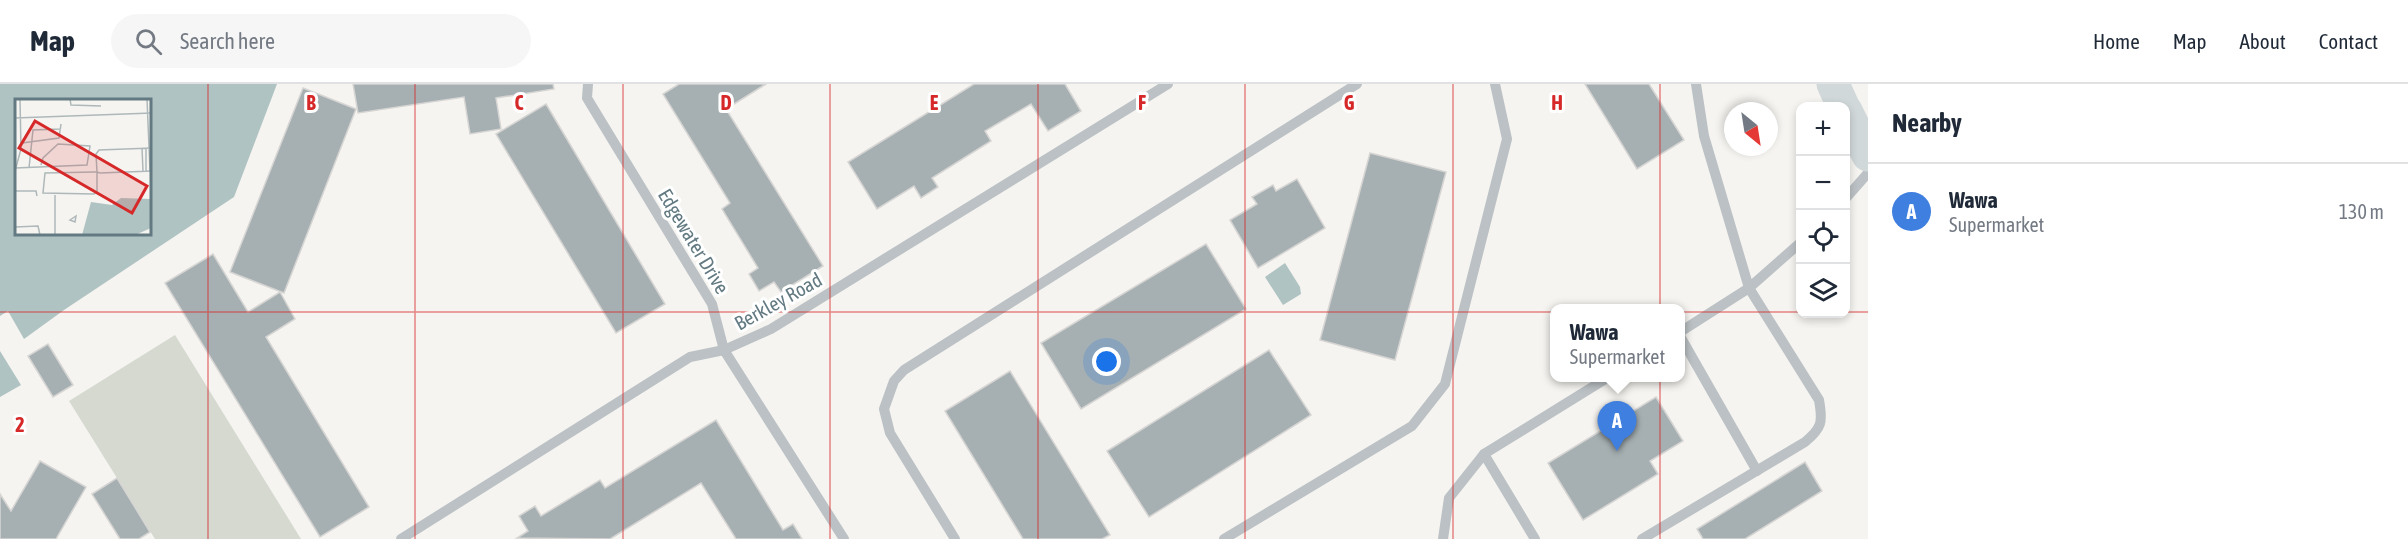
<!DOCTYPE html>
<meta charset="utf-8">
<style>
:root{--surface:#fff;--page:#f6f6f7;--text:#1f2937;--muted:#747a83;--line:#e0e1e3;--accent:#1a73e8}
body{margin:0;font-family:"Asap Condensed",sans-serif;background:var(--page);color:var(--text)}
.controls{position:absolute;right:18px;top:18px;display:grid;overflow:hidden;border-radius:12px;box-shadow:0 3px 9px #0003}
.controls button{width:54px;height:54px;display:grid;place-items:center;padding:0;border:0;border-bottom:2px solid var(--line);background:var(--surface);color:var(--text);font:30px sans-serif}
.compass{position:absolute;left:1724px;top:18px;width:54px;height:54px;border-radius:50%;background:var(--surface);box-shadow:0 3px 9px #0003;rotate:150deg}
.you{position:absolute;left:1107px;top:278px;width:21px;height:21px;margin:-15px;border:4px solid #fff;border-radius:50%;background:#1a73e8;box-shadow:0 0 0 9px #1a73e833}
.badge{display:grid;place-items:center;width:39px;height:39px;border-radius:50%;background:var(--accent);color:#fff;font-size:20px;font-weight:700}
.pin{position:absolute;translate:-50% -50px;filter:drop-shadow(0 2px 3px #0008)}
.pin::after{content:'';position:absolute;top:32px;width:21px;height:18px;background:inherit;clip-path:polygon(0 0,100% 0,50% 100%)}
.popup{position:absolute;left:1550px;top:220px;width:135px;height:78px;box-sizing:border-box;display:grid;place-content:center;border-radius:12px;background:var(--surface);filter:drop-shadow(0 2px 4px #0005);font-size:20px;white-space:nowrap;color:var(--muted)}
.popup b{font-size:22px;color:var(--text)}
.popup::after{content:'';position:absolute;left:50%;top:100%;margin-left:-12px;border:12px solid transparent;border-top-color:var(--surface)}
.list{margin:0;padding:0;list-style:none}
h2{display:flex;justify-content:space-between;align-items:center;height:78px;margin:0;padding:0 24px;font-size:26px}
h2 small{font-size:20px;font-weight:400;color:var(--muted)}
.list li{display:grid;grid-template-columns:39px 1fr auto;gap:18px;align-items:center;box-sizing:border-box;height:96px;padding:0 24px;border-top:2px solid var(--line)}
.list b{display:block;font-size:22px;white-space:nowrap}
.list p{margin:0;font-size:20px;white-space:nowrap;color:var(--muted)}
.list em{font-size:20px;font-style:normal;color:var(--muted)}
.icon{flex:none;width:33px;height:33px;fill:none;stroke:currentColor;stroke-width:2;stroke-linecap:round;stroke-linejoin:round}
.map{position:relative;flex:none;width:1868px;height:455px;overflow:hidden}
header{display:flex;align-items:center;gap:36px;box-sizing:border-box;height:84px;padding:0 30px;background:var(--surface);border-bottom:2px solid var(--line)}
header strong{font-size:28px}
nav{display:flex;gap:33px;margin-inline-start:auto;font-size:21px}
.search{width:420px;height:54px;background:var(--page);display:flex;align-items:center;gap:15px;box-sizing:border-box;padding:0 21px;border-radius:33px;color:var(--muted);font-size:22px}
main{display:flex}
aside{flex:1;background:var(--surface)}
.map>svg:first-child{display:block}
.green{fill:#d5d9d0}
.water{fill:#b0c3c3;fill-rule:evenodd}
.building{fill:#a6b0b3;stroke:#d6d5d3;stroke-width:1.5}
.lines{fill:none;stroke-linecap:round;stroke-linejoin:round}
.minor{stroke:#bbc1c4;stroke-width:10}
.major{stroke:#d1d8da;stroke-width:33}
.grid{fill:none;stroke:#d62828;stroke-width:1.5;stroke-opacity:0.55}
.labels{text-anchor:middle;dominant-baseline:central;stroke-width:6;stroke-linejoin:round;paint-order:stroke}
.street-label{font-size:20px;fill:#637a82;stroke:#fff}
.inset-road{fill:none;stroke:#aeb8ba;stroke-width:1.5}
.view{fill:#d62828;fill-opacity:0.15;stroke:#d62828;stroke-width:3}
.inset-edge{fill:none;stroke:#637a82;stroke-width:3}
.grid-label{font-size:20px;text-anchor:middle;font-weight:bold;fill:#d62828;stroke:#fff;stroke-width:6;stroke-linejoin:round;paint-order:stroke}
</style>
<header>
<strong>Map</strong>
<div class="search"><svg class="icon" aria-label="search" viewBox="0 0 24 24"><circle cx="10" cy="10" r="6"/><path d="M15 15l6 6"/></svg>Search here</div>
<nav><a>Home</a><a>Map</a><a>About</a><a>Contact</a></nav>
</header>
<main>
<div class="map">
<svg width="1868" height="455" viewBox="0 0 1868 455">
<rect width="100%" height="100%" fill="#f5f4f0"/>
<path class="green" d="M175,251L301,455H155L69,317Z"/>
<g class="water">
<path d="M0,0H277L234,113L64,226L24,255L8,227L0,232ZM150,16V150H16V16Z"/>
<path d="M1285,179L1300,203L1301,210L1283,221L1265,193Z"/>
<path d="M0,267L21,301L0,313Z"/>
</g>
<g class="building">
<path d="M353,0H553L554,5L496,14L501,45L470,50L464,13L358,29Z"/>
<path d="M679,0H766L726,25L823,182L781,208L774,198L759,207L749,190L758,184L722,125L730,119L663,10Z"/>
<path d="M974,0H1065L1081,27L1048,47L1031,20L985,47L991,57L932,94L938,103L921,114L914,102L877,125L848,78Z"/>
<path d="M1585,0H1649L1684,56L1637,85Z"/>
<path d="M303,4L356,25L284,209L230,188Z"/>
<path d="M546,20L665,220L616,249L496,50Z"/>
<path d="M1370,69L1446,88L1395,276L1320,256Z"/>
<path d="M1297,95L1325,144L1258,184L1230,136L1257,120L1252,113L1273,101L1276,107Z"/>
<path d="M1206,160L1246,225L1081,325L1041,259Z"/>
<path d="M213,170L248,228L280,208L295,235L266,253L369,423L320,453L165,199Z"/>
<path d="M48,260L73,301L53,313L28,272Z"/>
<path d="M1269,266L1311,331L1149,433L1107,367Z"/>
<path d="M1010,287L1110,451L1102,455H1023L945,327Z"/>
<path d="M1656,313L1683,357L1650,377L1658,390L1583,436L1548,379Z"/>
<path d="M716,336L783,446L793,440L802,455H736L701,399L610,455L517,454L528,447L519,432L535,422L541,432L600,396L605,404Z"/>
<path d="M40,377L86,403L56,455H0V410L11,427Z"/>
<path d="M1805,378L1822,407L1745,455H1703L1697,445Z"/>
<path d="M117,394L150,448L139,455H120L92,410Z"/>
</g>
<g class="lines">
<g class="minor">
<path d="M588,0L587,14L712,220L724,266L844,455"/>
<path d="M1846,114L1868,89"/>
<path d="M1680,248L1749,204L1800,159"/>
<path d="M1680,252L1757,387"/>
<path d="M1484,370L1535,455"/>
<path d="M401,455L690,273L724,266L771,245L1168,0"/>
<path d="M955,455L890,349L884,325L894,297L904,286L1357,0"/>
<path d="M1224,455L1412,342L1445,300L1507,55L1495,0"/>
<path d="M1443,455L1449,414L1484,370L1607,294"/>
<path d="M1642,455L1805,358C1822,344 1823,338 1819,316L1749,204L1704,52L1696,0"/>
</g>
<g class="major">
<path d="M1833,0L1843,22"/>
<path d="M1846,27L1868,71"/>
</g>
</g>
<path class="grid" d="M208,0V455M415,0V455M623,0V455M830,0V455M1038,0V455M1245,0V455M1453,0V455M1660,0V455M0,228H1800M1846,228H1868"/>
<g class="labels">
<g class="street-label">
<text transform="translate(694 157) rotate(59)">Edgewater Drive</text>
<text transform="translate(778 217) rotate(-29)">Berkley Road</text>
</g>
</g>
<g transform="translate(15 15)">
<rect width="136" height="136" fill="#f5f4f0"/>
<path d="M106,99L136,100V129L120,136H67L76,103L97,106Z" fill="#b0c3c3"/>
<path class="inset-road" d="M55,0L56,6L86,7M132,0L135,72M0,19L137,14M7,44L44,39L46,25M127,49L128,72M137,49L84,51L81,55L82,73V93L79,95L28,94L30,74L79,73H82L85,74L137,72M131,50V72M0,69L72,66L75,47L43,45L28,59L26,66M14,69L18,31L46,30M0,72L6,50L5,0M0,92H21L22,97M40,96V136M61,117L60,123L55,121ZM0,128L23,127L25,136"/>
<path class="view" d="M20,22L132,87L117,114L4,49Z"/>
<rect width="136" height="136" class="inset-edge"/>
</g>
<g class="grid-label">
<text x="311" y="26">B</text>
<text x="519" y="26">C</text>
<text x="726" y="26">D</text>
<text x="934" y="26">E</text>
<text x="1142" y="26">F</text>
<text x="1349" y="26">G</text>
<text x="1557" y="26">H</text>
<text x="20" y="348">2</text>
</g>
</svg>
<div class="controls">
<button>+</button>
<button>−</button>
<button><svg class="icon" aria-label="locate" viewBox="0 0 24 24"><circle cx="12" cy="12" r="6"/><path d="M12 2v4M12 18v4M2 12h4M18 12h4"/></svg></button>
<button><svg class="icon" aria-label="layers" viewBox="0 0 24 24"><path d="M12 4l9 5-9 5-9-5zM3 14l9 5 9-5"/></svg></button>
</div>
<svg class="compass" viewBox="-18 -18 36 36"><path d="M0-13l5 13h-10z" fill="#e53935"/><path d="M0 13l5-13h-10z" fill="#747a83"/></svg>
<div class="you"></div>
<div class="pin badge" style="left:1617px;top:367px;background:#3f7fe0">A</div>
<div class="popup"><b>Wawa</b>Supermarket</div>
</div>
<aside>
<h2>Nearby<small></small></h2>
<ul class="list">
<li><span class="badge" style="background:#3f7fe0">A</span><div><b>Wawa</b><p>Supermarket</p></div><em>130 m</em></li>
</ul>
</aside>
</main>
